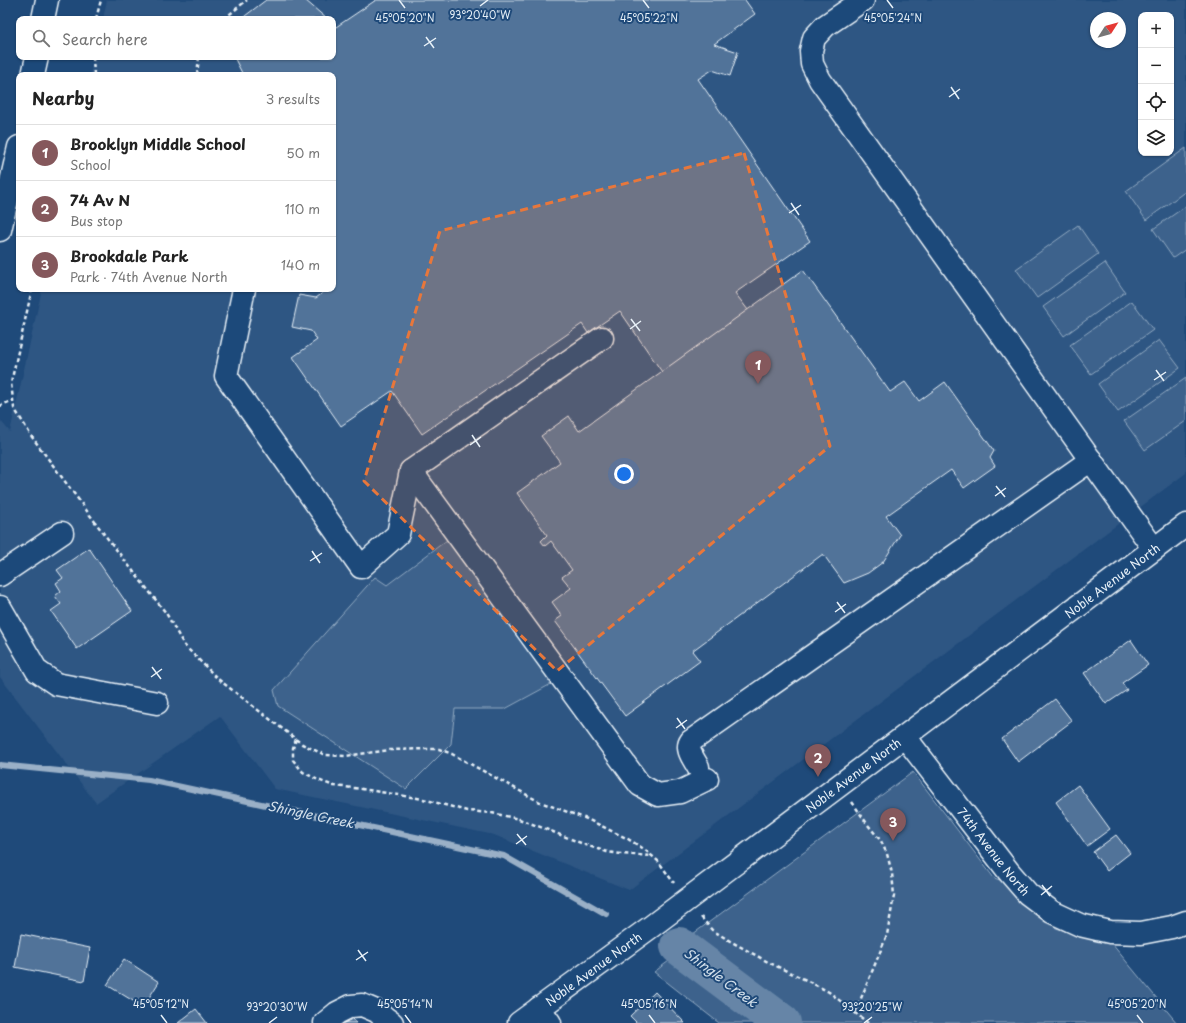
<!DOCTYPE html>
<meta charset="utf-8">
<style>
:root{--surface:#fff;--page:#f2f2f2;--text:#222;--muted:#767676;--line:#e0e0e0;--accent:#85585c}
body{margin:0;font-family:"Playpen Sans",sans-serif;background:var(--page);color:var(--text)}
.controls{position:absolute;right:12px;top:12px;display:grid;overflow:hidden;border-radius:8px;box-shadow:0 1px 3px #0004}
.controls button{width:36px;height:36px;display:grid;place-items:center;padding:0;border:0;border-bottom:1px solid var(--line);background:var(--surface);color:var(--text);font:20px sans-serif}
.compass{position:absolute;left:1090px;top:12px;width:36px;height:36px;border-radius:50%;background:var(--surface);box-shadow:0 1px 3px #0004;rotate:54deg}
.you{position:absolute;left:624px;top:474px;width:14px;height:14px;margin:-10px;border:3px solid #fff;border-radius:50%;background:#1a73e8;box-shadow:0 0 0 6px #1a73e833}
.badge{display:grid;place-items:center;width:26px;height:26px;border-radius:50%;background:var(--accent);color:#fff;font-size:13px;font-weight:700}
.pin{position:absolute;translate:-50% -33px;filter:drop-shadow(0 1px 2px #0008)}
.pin::after{content:'';position:absolute;top:21px;width:14px;height:12px;background:inherit;clip-path:polygon(0 0,100% 0,50% 100%)}
.list{margin:0;padding:0;list-style:none}
h2{display:flex;justify-content:space-between;align-items:center;height:52px;margin:0;padding:0 16px;font-size:17px}
h2 small{font-size:13px;font-weight:400;color:var(--muted)}
.list li{display:grid;grid-template-columns:26px 1fr auto;gap:12px;align-items:center;box-sizing:border-box;height:56px;padding:0 16px;border-top:1px solid var(--line)}
.list b{display:block;font-size:15px;white-space:nowrap}
.list p{margin:0;font-size:13px;white-space:nowrap;color:var(--muted)}
.list em{font-size:13px;font-style:normal;color:var(--muted)}
.icon{flex:none;width:22px;height:22px;fill:none;stroke:currentColor;stroke-width:2;stroke-linecap:round;stroke-linejoin:round}
.map{position:relative;flex:none;width:1186px;height:1023px;overflow:hidden}
.search{position:absolute;background:var(--surface);box-shadow:0 1px 3px #0004;left:16px;top:16px;width:320px;height:44px;display:flex;align-items:center;gap:10px;box-sizing:border-box;padding:0 14px;border-radius:8px;color:var(--muted);font-size:15px}
.panel{position:absolute;background:var(--surface);box-shadow:0 1px 3px #0004;left:16px;top:72px;width:320px;height:220px;border-radius:8px}
.map>svg:first-child{display:block}
.built{fill:#2e5683;fill-rule:evenodd}
.green{fill:#3c628c;stroke:#92aac2}
.lines{fill:none;stroke-linecap:round;stroke-linejoin:round}
.stream{stroke:#9ab0c7;stroke-width:6}
.river{stroke:#6685a7;stroke-width:38}
.building{fill:#517399;stroke:#e8f1f8}
.minor-casing{stroke:#e8f1f8;stroke-width:25}
.major-casing{stroke:#e8f1f8;stroke-width:25}
.path{stroke:#e8f1f8;stroke-width:2.5;stroke-dasharray:4 3;stroke-linecap:butt}
.minor{stroke:#1f4a7a;stroke-width:22}
.major{stroke:#1f4a7a;stroke-width:22}
.marked{fill:#e8773b;fill-opacity:0.2;stroke:#e8773b;stroke-width:3;stroke-dasharray:8 5;stroke-linejoin:round}
.ticks{fill:none;stroke:#e8f1f8;stroke-width:1.5}
.labels{text-anchor:middle;dominant-baseline:central;stroke-width:4;stroke-linejoin:round;paint-order:stroke}
.street-label{font-size:12px;fill:#e8f1f8;stroke:#1f4a7a}
.water-label{font-size:13px;font-style:italic;fill:#d4e1ec;stroke:#1f4a7a}
.ticks-label{font-size:10px;text-anchor:middle;fill:#e8f1f8;stroke:#1f4a7a;stroke-width:4;stroke-linejoin:round;paint-order:stroke}
</style>
<div class="map">
<svg width="1186" height="1023" viewBox="0 0 1186 1023">
<rect width="100%" height="100%" fill="#1f4a7a"/>
<filter id="ink" filterUnits="userSpaceOnUse"><feTurbulence type="fractalNoise" baseFrequency=".025" numOctaves="2"/><feDisplacementMap in="SourceGraphic" scale="8" xChannelSelector="R" yChannelSelector="G"/><feConvolveMatrix kernelMatrix="1 2 1 2 8 2 1 2 1" color-interpolation-filters="sRGB"/></filter>
<g filter="url(#ink)">
<path class="built" d="M107,0H1186V473L629,890L494,835L275,789L220,716L96,803L0,677V420L10,432L42,289H333V75H90L94,57H333V19H103ZM1141,15H1171V153H1141ZM1096,18H1120V42H1096Z"/>
<g class="green">
<path d="M1186,148V191L1146,220L1126,191Z"/>
<path d="M1186,206V249L1173,258L1153,229Z"/>
<path d="M1078,225L1098,254L1037,298L1016,269Z"/>
<path d="M1105,263L1125,292L1064,336L1043,307Z"/>
<path d="M1132,301L1153,330L1091,374L1070,345Z"/>
<path d="M1159,340L1180,368L1118,412L1098,384Z"/>
<path d="M1186,378V421L1145,450L1124,421Z"/>
<path d="M447,540L466,542L566,676L505,709H455L451,744L406,789L278,706L274,690L375,577L387,585Z"/>
<path d="M913,772L994,878L1003,881L1027,906L1056,928L1083,937L1112,944L1177,1023H719L654,972L680,953L674,948Z"/>
</g>
<g class="lines">
<path class="stream" d="M0,765L149,780L504,856L606,914"/>
<path class="river" d="M679,946L782,1023"/>
</g>
<g class="building">
<path d="M266,0H305L327,19H241Z"/>
<path d="M376,0H745L755,14L714,44L738,52L730,76L712,70L698,79L810,241L735,293L748,310L662,372L620,311L588,333L582,324L422,434L392,391L341,426L293,357L317,340L311,331L292,327L299,295L316,298L328,289H333V75H243L234,57H333V24L336,27Z"/>
<path d="M803,270L890,392L905,382L919,401L945,382L994,451L990,458L995,466L964,488L951,470L886,516L900,535L883,562L868,573L844,583L823,554L692,651L700,661L625,716L555,621L562,616L552,602L571,588L562,577L572,570L551,541L545,546L541,541L547,535L517,493L560,462L541,436L569,416L579,431Z"/>
<path d="M89,548L132,611L77,649L51,611L61,604L55,596L61,591L56,583L63,578L57,570Z"/>
<path d="M1131,640L1148,665L1122,683L1127,690L1106,704L1084,673Z"/>
<path d="M1055,699L1072,721L1018,762L1002,739Z"/>
<path d="M1078,785L1110,829L1087,846L1056,802Z"/>
<path d="M1116,835L1130,853L1107,871L1093,852Z"/>
<path d="M21,934L90,948L84,981L15,967Z"/>
<path d="M124,959L159,982L143,1007L107,985Z"/>
<path d="M655,992L685,1023H637L630,1016Z"/>
<path d="M196,1009L207,1023H178Z"/>
<path d="M349,1013L356,1023H335Z"/>
</g>
<g class="lines">
<defs>
<g id="minor">
<path d="M863,0L825,26L814,38L811,51L812,64L820,80L1154,549"/>
<path d="M244,289L226,376L361,567L398,534L411,471L602,338"/>
<path d="M411,471L640,785L658,795L680,792L707,779"/>
<path d="M0,575L62,533"/>
<path d="M0,607L37,671L56,684L157,703"/>
<path id="s1" d="M905,737L1009,872L1028,894L1052,912L1080,925L1110,932L1141,933L1172,927L1186,922"/>
<path d="M698,767C694,759 685,749 691,741L1091,460"/>
<path d="M539,1008L550,1023"/>
<path d="M325,1023L337,1013L351,1006L362,1005L376,1011L392,1023"/>
<path id="s2" d="M519,1023L652,926L1186,525"/>
</g>
<g id="major">
<path d="M43,19L47,0"/>
<path d="M33,75L37,57"/>
<path d="M0,230L19,147"/>
</g>
</defs>
<use href="#minor" class="minor-casing"/>
<use href="#major" class="major-casing"/>
<g class="path">
<path d="M96,19L101,0"/>
<path d="M224,19L247,0"/>
<path d="M93,57L94,75"/>
<path d="M197,75L199,57"/>
<path d="M32,289L11,383L14,408L32,437L104,534L166,613L184,645L218,679L302,744L325,755L345,756L390,750L426,749H439L452,754L540,802L587,819L628,839L644,849L658,861L674,883"/>
<path d="M0,407V406L13,400"/>
<path d="M296,739L293,748V760L303,772L318,780L334,786L362,789L423,799L467,811L492,813L519,819L543,828L586,845L607,852L621,854L652,856"/>
<path d="M852,802L868,825L881,841L887,854L892,873L894,896L887,935L855,1013"/>
<path d="M701,917L712,930L730,941L768,962L806,980L829,992L868,1023"/>
</g>
<use href="#minor" class="minor"/>
<use href="#major" class="major"/>
</g>
</g>
<path class="marked" d="M744,153L830,446L557,671L364,481L440,231Z"/>
<path class="ticks" d="M399,0L405,8M643,0L649,8M887,0L893,8M480,6L488,0M426,37L434,48M424,46L436,38M951,87L959,99M949,97L960,89M791,203L799,215M789,213L801,205M631,319L640,331M630,329L641,321M1156,370L1164,381M1154,380L1166,372M472,435L480,447M470,445L481,437M996,486L1005,497M995,496L1006,488M312,551L320,563M310,561L322,553M837,602L845,613M835,612L846,604M152,667L161,679M151,677L162,669M677,718L685,729M676,728L687,720M517,834L526,845M516,844L527,836M1042,885L1050,896M1041,895L1052,886M358,950L366,961M356,960L368,952M161,1015L167,1023M405,1015L411,1023M649,1015L655,1023M1137,1015L1143,1023M269,1023L277,1017M864,1023L872,1017"/>
<g class="labels">
<g class="street-label">
<text stroke="none"><textPath href="#s2" startOffset="740">Noble Avenue North</textPath></text>
<text stroke="none"><textPath href="#s2" startOffset="416">Noble Avenue North</textPath></text>
<text stroke="none"><textPath href="#s1" startOffset="145">74th Avenue North</textPath></text>
<text stroke="none"><textPath href="#s2" startOffset="92">Noble Avenue North</textPath></text>
</g>
<g class="water-label">
<text transform="translate(311 814) rotate(12)">Shingle Creek</text>
<text transform="translate(721 977) rotate(37)">Shingle Creek</text>
</g>
</g>
<g class="ticks-label">
<text x="480" y="19">93°20'40"W</text>
<text x="405" y="22">45°05'20"N</text>
<text x="649" y="22">45°05'22"N</text>
<text x="893" y="22">45°05'24"N</text>
<text x="161" y="1008">45°05'12"N</text>
<text x="405" y="1008">45°05'14"N</text>
<text x="649" y="1008">45°05'16"N</text>
<text x="1137" y="1008">45°05'20"N</text>
<text x="277" y="1011">93°20'30"W</text>
<text x="872" y="1011">93°20'25"W</text>
</g>
</svg>
<div class="controls">
<button>+</button>
<button>−</button>
<button><svg class="icon" aria-label="locate" viewBox="0 0 24 24"><circle cx="12" cy="12" r="6"/><path d="M12 2v4M12 18v4M2 12h4M18 12h4"/></svg></button>
<button><svg class="icon" aria-label="layers" viewBox="0 0 24 24"><path d="M12 4l9 5-9 5-9-5zM3 14l9 5 9-5"/></svg></button>
</div>
<svg class="compass" viewBox="-18 -18 36 36"><path d="M0-13l5 13h-10z" fill="#e53935"/><path d="M0 13l5-13h-10z" fill="#767676"/></svg>
<div class="you"></div>
<div class="pin badge" style="left:758px;top:384px">1</div>
<div class="pin badge" style="left:818px;top:777px">2</div>
<div class="pin badge" style="left:893px;top:841px">3</div>
<div class="search"><svg class="icon" aria-label="search" viewBox="0 0 24 24"><circle cx="10" cy="10" r="6"/><path d="M15 15l6 6"/></svg>Search here</div>
<section class="panel">
<h2>Nearby<small>3 results</small></h2>
<ul class="list">
<li><span class="badge">1</span><div><b>Brooklyn Middle School</b><p>School</p></div><em>50 m</em></li>
<li><span class="badge">2</span><div><b>74 Av N</b><p>Bus stop</p></div><em>110 m</em></li>
<li><span class="badge">3</span><div><b>Brookdale Park</b><p>Park · 74th Avenue North</p></div><em>140 m</em></li>
</ul>
</section>
</div>
